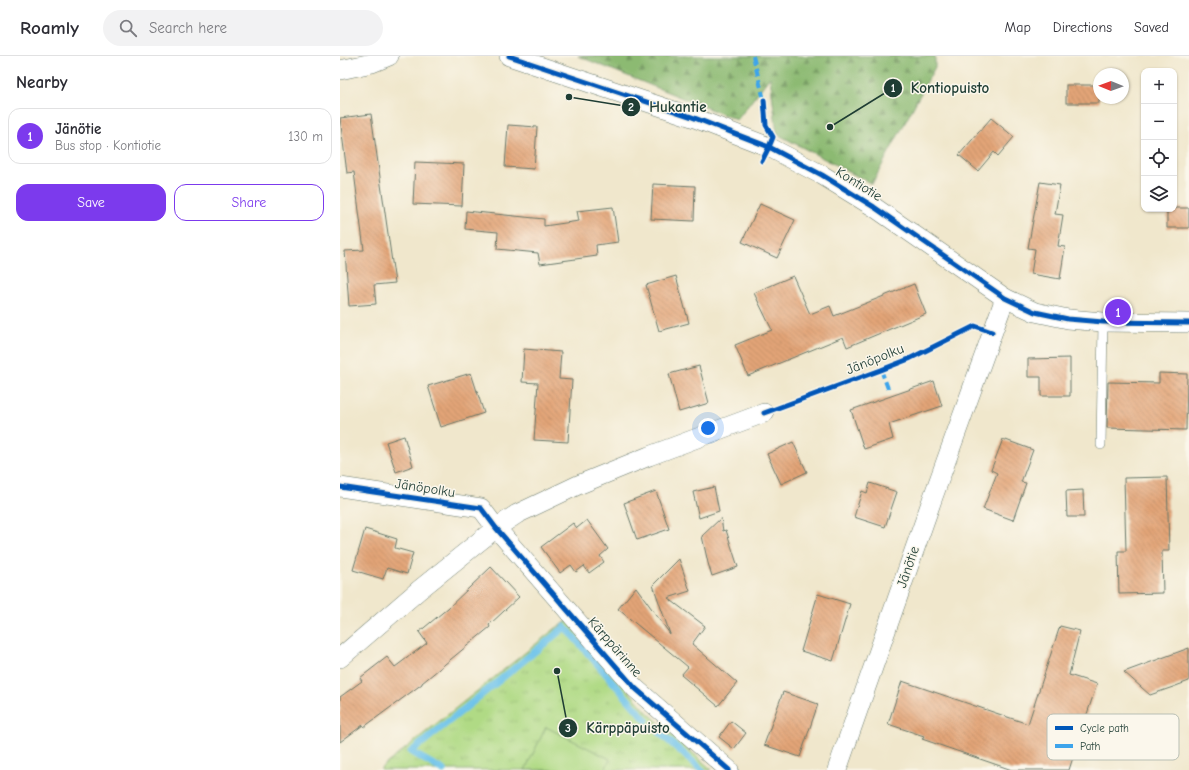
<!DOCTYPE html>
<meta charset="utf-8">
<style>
:root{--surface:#fff;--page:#f2f2f3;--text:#2b2b33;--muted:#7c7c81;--line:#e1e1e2;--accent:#7c3aed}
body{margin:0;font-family:"Comic Neue",sans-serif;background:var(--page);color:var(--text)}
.controls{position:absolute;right:12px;top:12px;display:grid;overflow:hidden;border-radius:8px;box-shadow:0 1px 3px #0004}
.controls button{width:36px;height:36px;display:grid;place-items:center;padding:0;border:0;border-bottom:1px solid var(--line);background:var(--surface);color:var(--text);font:20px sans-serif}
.compass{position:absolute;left:753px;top:12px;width:36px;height:36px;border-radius:50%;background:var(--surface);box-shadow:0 1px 3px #0004;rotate:271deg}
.you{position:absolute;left:368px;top:372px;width:14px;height:14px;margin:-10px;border:3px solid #fff;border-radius:50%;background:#1a73e8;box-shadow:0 0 0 6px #1a73e833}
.badge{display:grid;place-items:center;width:26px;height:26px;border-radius:50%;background:var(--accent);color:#fff;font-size:13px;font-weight:700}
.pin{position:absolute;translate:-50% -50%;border:2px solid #fff;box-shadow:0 1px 4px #0006}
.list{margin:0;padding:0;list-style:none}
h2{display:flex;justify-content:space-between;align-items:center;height:52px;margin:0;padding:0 16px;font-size:17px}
h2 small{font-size:13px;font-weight:400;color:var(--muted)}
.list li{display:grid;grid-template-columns:26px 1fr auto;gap:12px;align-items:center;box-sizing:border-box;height:56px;margin:0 8px 8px;padding:0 8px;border:1px solid var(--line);border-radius:12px}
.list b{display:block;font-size:15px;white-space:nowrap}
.list p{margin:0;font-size:13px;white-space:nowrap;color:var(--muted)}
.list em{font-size:13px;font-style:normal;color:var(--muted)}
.actions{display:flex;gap:8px;padding:12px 16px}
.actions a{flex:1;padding:9px 0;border:1px solid var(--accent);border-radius:12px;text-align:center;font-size:14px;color:var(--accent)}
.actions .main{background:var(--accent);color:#fff}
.icon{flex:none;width:22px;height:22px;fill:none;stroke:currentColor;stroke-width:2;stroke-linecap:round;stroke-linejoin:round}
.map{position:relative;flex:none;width:849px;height:714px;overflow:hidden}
header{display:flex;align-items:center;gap:24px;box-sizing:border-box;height:56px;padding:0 20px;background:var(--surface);border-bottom:1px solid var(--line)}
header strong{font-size:19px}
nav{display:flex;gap:22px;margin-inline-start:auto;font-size:14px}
.search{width:280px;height:36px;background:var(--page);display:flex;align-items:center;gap:10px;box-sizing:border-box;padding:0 14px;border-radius:22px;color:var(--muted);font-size:15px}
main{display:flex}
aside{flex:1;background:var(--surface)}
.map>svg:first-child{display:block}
.grass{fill:url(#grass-tufts);stroke:#688c5c}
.forest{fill:url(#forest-firs);stroke:#567c53}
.garden{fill:#b0da85;stroke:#688c5c}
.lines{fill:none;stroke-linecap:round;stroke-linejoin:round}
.stream{stroke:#6dc3ea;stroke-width:7}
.building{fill:url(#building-back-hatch)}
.service-casing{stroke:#687869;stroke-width:10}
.minor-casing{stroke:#687869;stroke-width:20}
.service{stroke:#fff;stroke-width:9}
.minor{stroke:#fff;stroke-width:19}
.quiet{stroke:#3da4eb;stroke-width:4;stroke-dasharray:8 4;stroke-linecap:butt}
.cycleway-casing{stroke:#fbf7ec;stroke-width:8}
.cycleway{stroke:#0057b8;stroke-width:5}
.labels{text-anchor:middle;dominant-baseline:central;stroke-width:3;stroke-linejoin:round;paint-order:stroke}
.street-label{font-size:14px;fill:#1f3d34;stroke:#fbf7ec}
.key{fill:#fbf7ec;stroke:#b9bfb5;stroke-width:1}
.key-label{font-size:11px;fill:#1f3d34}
.leader{fill:none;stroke:#1f3d34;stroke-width:1.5}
.callout-dot{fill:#1f3d34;stroke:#fbf7ec;stroke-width:1.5}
.mark-label{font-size:12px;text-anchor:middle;font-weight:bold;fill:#fff}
.callout-label{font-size:15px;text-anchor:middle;font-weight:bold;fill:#1f3d34;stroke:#fbf7ec;stroke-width:3;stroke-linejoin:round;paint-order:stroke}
</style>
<header>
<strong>Roamly</strong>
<div class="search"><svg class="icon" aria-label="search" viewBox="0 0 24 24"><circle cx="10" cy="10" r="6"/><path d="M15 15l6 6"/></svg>Search here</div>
<nav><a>Map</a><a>Directions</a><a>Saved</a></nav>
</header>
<main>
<aside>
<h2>Nearby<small></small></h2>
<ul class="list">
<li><span class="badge">1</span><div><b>Jänötie</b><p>Bus stop · Kontiotie</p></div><em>130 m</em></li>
</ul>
<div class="actions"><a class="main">Save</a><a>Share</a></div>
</aside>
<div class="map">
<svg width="849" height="714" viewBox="0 0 849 714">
<defs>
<pattern id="grass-tufts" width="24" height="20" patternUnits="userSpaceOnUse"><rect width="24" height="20" fill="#b0da85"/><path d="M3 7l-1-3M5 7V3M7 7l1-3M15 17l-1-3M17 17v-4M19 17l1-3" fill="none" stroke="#97bc73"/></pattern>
<pattern id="forest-firs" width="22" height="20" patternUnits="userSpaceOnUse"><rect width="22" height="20" fill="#8cba72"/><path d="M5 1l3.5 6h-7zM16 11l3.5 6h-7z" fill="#72985e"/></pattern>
<pattern id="building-back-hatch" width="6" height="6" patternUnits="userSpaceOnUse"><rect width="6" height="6" fill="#e3a477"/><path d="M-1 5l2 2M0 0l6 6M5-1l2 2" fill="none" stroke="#b78762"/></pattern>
</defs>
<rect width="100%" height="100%" fill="#fbf7ec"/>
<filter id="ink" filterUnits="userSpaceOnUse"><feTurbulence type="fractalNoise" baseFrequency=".025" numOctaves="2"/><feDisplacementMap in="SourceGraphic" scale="8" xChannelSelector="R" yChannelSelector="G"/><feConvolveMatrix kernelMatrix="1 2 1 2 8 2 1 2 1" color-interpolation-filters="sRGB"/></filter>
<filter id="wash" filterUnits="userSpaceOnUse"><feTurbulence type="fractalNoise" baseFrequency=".012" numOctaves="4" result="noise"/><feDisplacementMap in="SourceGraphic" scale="16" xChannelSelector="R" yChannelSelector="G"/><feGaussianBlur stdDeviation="0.9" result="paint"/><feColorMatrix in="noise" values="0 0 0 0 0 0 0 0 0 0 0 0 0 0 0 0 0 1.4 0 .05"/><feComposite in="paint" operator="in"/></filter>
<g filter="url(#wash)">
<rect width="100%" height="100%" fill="#f0e7cc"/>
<path class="grass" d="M228,565L308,657L372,714H41V712L216,572Z"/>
<path class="forest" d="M238,0H595V11L532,128L437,78L430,21L397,64Z"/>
<path class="garden" d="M206,671L270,703L265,714H185Z"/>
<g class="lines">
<g class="stream">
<path d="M320,677L362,714"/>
<path d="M103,714L71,696L225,571L306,664"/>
</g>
</g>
<g id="blocks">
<g class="building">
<rect x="726" y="29" width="33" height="18"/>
<path d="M31,58L55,227L34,229L36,248L9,250L5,195L24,194L14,116L7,117L0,62Z"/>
<path d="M651,62L674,81L658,100L654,96L638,115L619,99Z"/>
<path d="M168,69L197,71L194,113L165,111Z"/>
<path d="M75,106L124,108L122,150L73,148Z"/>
<path d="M700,126L720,129L715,158L723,159L718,190L725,191L720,223L691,218L695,193L688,192Z"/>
<path d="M313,128L355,130L354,165L311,163Z"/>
<path d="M420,148L455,164L437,202L402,186Z"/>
<path d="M273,151L278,186L256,189L257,200L200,208L198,197L157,193L158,176L125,173L126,155L204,163V170L239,165L237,155Z"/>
<path d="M834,152H849V172H827V153H834Z"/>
<path d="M336,220L349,267L319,275L306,229Z"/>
<path d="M453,220L470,258L490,250L494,260L574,228L586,258L507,291L503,281L408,320L395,289L432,274L414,237Z"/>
<path d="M184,293L221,296L219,323L232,324L228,386L194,384L198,327L182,326Z"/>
<path d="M730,302V340H701V321H688V303Z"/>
<path d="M359,310L369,347L339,356L329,318Z"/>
<path d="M131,317L144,357L101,371L88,330Z"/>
<path d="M819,317L847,318L846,374L767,372L768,326L819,327Z"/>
<path d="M594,325L602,350L549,368L553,383L524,393L511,354Z"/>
<path d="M64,380L73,410L56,416L46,386Z"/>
<path d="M663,383L693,394L681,426L686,427L673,464L643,453L657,417L651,414Z"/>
<path d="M453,386L467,416L441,428L427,398Z"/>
<path d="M827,421L829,495H822L823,537L779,538L778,495H786L784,422Z"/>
<path d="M530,427L557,436L545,471L514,461L522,435L527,437Z"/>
<path d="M374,431L379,455L359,462L353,436Z"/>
<path d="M743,434L744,461H727L726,435Z"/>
<path d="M316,435L329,473L297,484L284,447Z"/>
<path d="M381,462L383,475L386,474L398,511L372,520L368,507L362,480Z"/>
<path d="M247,464L268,493L260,500L264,506L249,517L244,510L236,516L231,509L220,517L201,491L233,467L237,472Z"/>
<path d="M25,473L57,483L55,492L73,497L67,518L47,512L43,523L13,514Z"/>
<path d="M339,503L350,535L328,542L365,570L352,588L397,627L378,650L341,619L348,611L278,553L296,531L330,578L313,529Z"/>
<path d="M151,511L179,541L149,569L150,571L82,627V628L24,671L23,669L0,686V641L22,625L20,622L47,601L55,611L87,587L79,576L108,552Z"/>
<path d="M478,538L510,548L493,605L461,595Z"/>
<path d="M720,570L740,575L729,619L757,628L746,661L712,673H742L729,714H672L582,683L584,680L548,668L562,625L688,668Z"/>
<path d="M849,592V625L833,631L810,639L784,616Z"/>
<path d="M443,636L478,648L460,701L424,689Z"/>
<path d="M391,665L406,677L394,693L379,681Z"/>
</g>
</g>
</g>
<g filter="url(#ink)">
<use href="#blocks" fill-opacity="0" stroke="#687869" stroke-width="1"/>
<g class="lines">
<defs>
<path id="service" d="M761,389L763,266"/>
<g id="minor">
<path d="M169,0L352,61L429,91L482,119L534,151L665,242L695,256L728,263L763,266L849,267"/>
<path d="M0,14L32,7L49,0"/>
<path d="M0,431L141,452L156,472L295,632L389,714"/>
<path d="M0,602L79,534L156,472L177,458L238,429L309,400L424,357"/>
<path d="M497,714L593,441L665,242"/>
</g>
</defs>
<use href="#service" class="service-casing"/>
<use href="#minor" class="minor-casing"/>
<use href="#service" class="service"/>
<use href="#minor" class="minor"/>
<g class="quiet">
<path d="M413,0L424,44"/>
<path d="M541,314L549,335"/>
</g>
<defs>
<g id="cycleway">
<path d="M169,0L352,61L429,91L482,119L534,151L665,242L695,256L728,263L763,266L849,267"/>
<path d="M422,105L429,91L433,81L426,69L424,44"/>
<path d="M424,357L541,314L569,303L635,270L652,276"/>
<path d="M0,431L141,452L156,472L295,632L389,714"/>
</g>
</defs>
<use href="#cycleway" class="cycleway-casing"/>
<use href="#cycleway" class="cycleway"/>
</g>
</g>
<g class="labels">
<g class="street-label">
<text transform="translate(519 128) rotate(32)">Kontiotie</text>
<text transform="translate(535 303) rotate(-22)">Jänöpolku</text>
<text transform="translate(85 432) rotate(9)">Jänöpolku</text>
<text transform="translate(568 511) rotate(-71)">Jänötie</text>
<text transform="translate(275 591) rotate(49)">Kärppärinne</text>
</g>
</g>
<rect x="707" y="658" width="132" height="46" rx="6" class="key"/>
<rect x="715" y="670" width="18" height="4" fill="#0057b8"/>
<rect x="715" y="688" width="18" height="4" fill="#3da4eb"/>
<g class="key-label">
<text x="740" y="676">Cycle path</text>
<text x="740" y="694">Path</text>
</g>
<path class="leader" d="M490 71L553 32M229 41L291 51M217 615L228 672"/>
<g class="callout-dot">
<circle cx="490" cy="71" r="4"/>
<circle cx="229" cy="41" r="4"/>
<circle cx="217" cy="615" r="4"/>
<circle cx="553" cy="32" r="10"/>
<circle cx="291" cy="51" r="10"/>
<circle cx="228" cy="672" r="10"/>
</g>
<g class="mark-label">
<text x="553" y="36">1</text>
<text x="291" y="55">2</text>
<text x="228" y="676">3</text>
</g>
<g class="callout-label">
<text x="610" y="37">Kontiopuisto</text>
<text x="338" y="56">Hukantie</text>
<text x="288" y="677">Kärppäpuisto</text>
</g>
</svg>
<div class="controls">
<button>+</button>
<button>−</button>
<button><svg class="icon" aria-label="locate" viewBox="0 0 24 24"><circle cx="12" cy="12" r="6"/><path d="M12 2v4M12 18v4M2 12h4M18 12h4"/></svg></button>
<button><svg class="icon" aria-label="layers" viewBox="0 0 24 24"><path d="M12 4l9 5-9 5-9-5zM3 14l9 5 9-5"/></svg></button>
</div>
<svg class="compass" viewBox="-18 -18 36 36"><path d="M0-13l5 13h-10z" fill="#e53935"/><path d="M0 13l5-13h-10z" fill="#7c7c81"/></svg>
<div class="you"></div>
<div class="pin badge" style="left:778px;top:256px">1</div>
</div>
</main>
